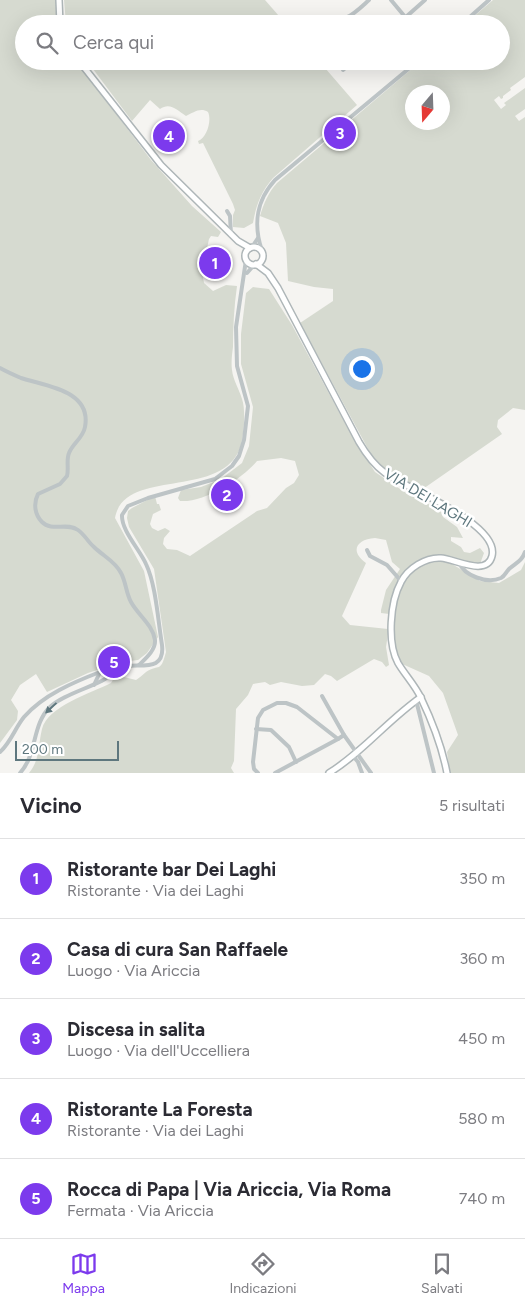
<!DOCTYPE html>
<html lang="it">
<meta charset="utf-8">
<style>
:root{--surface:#fff;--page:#f2f2f3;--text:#2b2b33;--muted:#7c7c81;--line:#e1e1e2;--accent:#7c3aed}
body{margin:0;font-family:Figtree,sans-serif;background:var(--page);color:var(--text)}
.compass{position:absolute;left:405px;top:85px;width:45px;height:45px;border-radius:50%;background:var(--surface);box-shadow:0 5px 20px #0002;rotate:199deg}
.scale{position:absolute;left:15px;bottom:12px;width:104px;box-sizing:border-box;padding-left:5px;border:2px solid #5e777e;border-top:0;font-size:14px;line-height:18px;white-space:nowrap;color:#5e777e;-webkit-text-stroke:4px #fff;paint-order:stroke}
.you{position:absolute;left:361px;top:368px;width:18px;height:18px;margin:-12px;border:4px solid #fff;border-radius:50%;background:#1a73e8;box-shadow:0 0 0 8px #1a73e833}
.badge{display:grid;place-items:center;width:32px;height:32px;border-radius:50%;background:var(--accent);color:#fff;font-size:16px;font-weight:700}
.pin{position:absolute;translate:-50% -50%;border:2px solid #fff;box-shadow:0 1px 5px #0006}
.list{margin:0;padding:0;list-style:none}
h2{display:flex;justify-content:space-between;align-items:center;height:65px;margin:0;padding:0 20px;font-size:21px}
h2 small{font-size:16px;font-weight:400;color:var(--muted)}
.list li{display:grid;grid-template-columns:32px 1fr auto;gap:15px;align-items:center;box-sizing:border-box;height:80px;padding:0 20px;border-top:1px solid var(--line)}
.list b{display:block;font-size:19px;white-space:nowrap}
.list p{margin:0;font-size:16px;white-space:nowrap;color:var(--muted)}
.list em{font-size:16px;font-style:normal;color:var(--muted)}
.icon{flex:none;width:28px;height:28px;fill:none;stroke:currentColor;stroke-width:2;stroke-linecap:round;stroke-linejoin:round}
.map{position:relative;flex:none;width:525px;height:773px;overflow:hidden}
.search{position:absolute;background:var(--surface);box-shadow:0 5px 20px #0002;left:15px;right:15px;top:15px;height:55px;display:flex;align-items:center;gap:12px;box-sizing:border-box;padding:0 18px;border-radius:28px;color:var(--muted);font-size:19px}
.sheet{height:465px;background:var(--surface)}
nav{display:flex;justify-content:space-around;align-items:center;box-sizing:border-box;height:70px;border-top:1px solid var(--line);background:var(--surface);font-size:14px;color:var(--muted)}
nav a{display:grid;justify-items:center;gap:2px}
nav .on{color:var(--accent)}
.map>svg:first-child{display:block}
.green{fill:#d6dad0;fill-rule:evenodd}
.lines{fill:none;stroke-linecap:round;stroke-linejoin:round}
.major-casing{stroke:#aeb6b8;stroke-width:8}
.minor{stroke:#bdc4c6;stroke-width:4}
.major{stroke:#fff;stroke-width:5}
.oneway{fill:#5e777e}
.labels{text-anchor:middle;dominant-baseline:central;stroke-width:5;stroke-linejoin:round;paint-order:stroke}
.street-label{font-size:15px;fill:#5e777e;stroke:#fff}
</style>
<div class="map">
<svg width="525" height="773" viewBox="0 0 525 773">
<rect width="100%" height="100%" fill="#f5f4f1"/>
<g class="green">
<path d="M0,0H56L57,24H24V61H76L151,160L192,206L221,232L218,237L211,236L209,239L202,272L204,283L213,291L226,285L237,286C234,307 233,327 233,347C232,354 231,363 232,370C233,380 239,389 242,399C246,410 244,437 240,448C221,500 124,467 115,518L144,571L158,637L147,653L138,660L122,662L88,673L47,692L36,674L20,685L11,700L18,711L17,720L0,743Z"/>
<path d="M64,0H265L286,24H66Z"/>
<path d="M493,0H525V77L510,88L511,90L503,96V98L501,99L499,96L494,100L501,109L506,105L504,103L525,88V109L515,116L519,121L525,117V410L513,408L498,420L497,427L502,434L420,491L383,469L374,460L300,323L333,301V289L314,287L288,281L286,243L278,223L260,216C264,203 268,193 277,183L421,61H501V24H465ZM412,92H442V122H412Z"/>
<path d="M87,61H319L357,105L273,178C261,192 256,205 253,223L244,228L233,227V215L235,210L233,204L203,143L199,144L198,141C207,138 212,120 208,112C200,107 193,113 186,116C177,110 170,102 160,109L150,100L132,121Z"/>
<path d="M253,287L269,289L292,325L353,438L375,472L403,491L440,510L443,517L457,527L463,538L451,537V541L461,547L464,552L470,553L480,548L484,553L480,564H474L445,556L430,557L418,561L400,576L395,588L386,647L389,665L386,667L382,662L374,659L337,681L331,676L325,674L314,685L302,686L281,682L270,685L265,682L253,684L248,695L236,709L234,761L231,768L234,773H29C40,760 38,745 42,729C48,706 91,693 111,683L116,675L136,680C140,677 143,675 146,672C160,663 160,674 166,652L154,569L129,527L127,518L128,511L132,508L155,496L157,504H159L161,510L153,514L150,524L152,528L158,531L165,528L170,531L164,538L163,544L167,549L177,550L190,556L257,511L267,508L286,488L294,483L299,475L295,461L281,458L257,461C242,479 204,503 180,501L178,498L181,490L201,487L221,479L242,463L249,446L253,407L241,364V334L246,293ZM375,538L386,540L392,562L400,569L386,590L381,610V613L389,614L388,629L350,625L342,616L366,563C349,551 357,539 375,538Z"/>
<path d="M437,560L452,564L480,581L499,583L521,570L525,562V773H450L447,752L458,735L443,693L429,676L400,663C398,658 395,654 394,649C391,632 396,590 407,577C415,568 426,564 437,560Z"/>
</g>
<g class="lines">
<defs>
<g id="major">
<path d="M59,0L60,24"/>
<path d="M79,61L161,165L238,241L250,248"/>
<circle cx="254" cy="256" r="9"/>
<path d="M256,264L268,273L278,288L359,442C366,454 374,465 385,473C406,488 500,524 492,556C487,577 455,559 441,558C426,557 408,568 401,582C390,602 387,643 398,663C405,675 415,685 421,698C432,721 442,747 447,773"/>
<path d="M329,773C363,752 388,720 421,697"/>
</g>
</defs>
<use href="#major" class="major-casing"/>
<g class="minor">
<path d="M391,0L411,24"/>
<path d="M320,17C350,19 347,20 369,0"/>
<path d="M398,24L425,0"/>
<path d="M462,24L489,0"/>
<path d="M343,70L353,61"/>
<path d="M227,211L230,216L231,235"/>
<path d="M252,247L258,238"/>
<path d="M262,251C253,224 256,201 275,180L418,61"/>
<path d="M247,273L254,265"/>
<path d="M0,368C7,372 14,375 21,378C45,386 92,390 85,427C83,438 73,443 69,453C66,460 69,469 67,476L60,484L38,494C33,504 35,515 42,522C52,532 67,522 78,530C85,535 88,542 94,547C103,556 115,561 121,573C126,582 126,593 131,602C138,615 153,625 155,640C156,650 145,659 139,665"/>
<path d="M367,550L370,556L387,565L401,581"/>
<path d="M459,562C464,576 487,584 501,578C505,576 506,572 509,569C516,563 522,561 525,552"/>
<path d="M94,685L100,672"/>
<path d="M322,696L344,735"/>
<path d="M416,700L434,773"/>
<path d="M256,729L271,730L289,747L296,762"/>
<path d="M0,752C11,742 15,728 24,717C43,695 74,682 100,672C108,668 118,666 126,666C143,664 165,671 162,645C158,621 156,585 146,564C140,550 121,530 122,515L128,506L148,498L215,479L232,466L239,456L244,440L248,406L237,366L236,327L246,260"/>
<path d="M353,756L358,762L362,773"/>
<path d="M20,773C37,755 32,724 50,707C62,695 90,688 105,679L111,674L112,668"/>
<path d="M258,773L254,769L253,762L258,718L263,710L277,703H286L297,707L338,739L344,735L371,773"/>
<path d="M275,773L338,739"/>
</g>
<use href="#major" class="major"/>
</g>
<defs><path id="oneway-solid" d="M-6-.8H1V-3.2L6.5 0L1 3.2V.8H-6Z" transform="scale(1.25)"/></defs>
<use class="oneway" href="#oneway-solid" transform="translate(51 708) rotate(137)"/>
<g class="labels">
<g class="street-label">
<text transform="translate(428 498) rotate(31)">VIA DEI LAGHI</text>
</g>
</g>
</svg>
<svg class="compass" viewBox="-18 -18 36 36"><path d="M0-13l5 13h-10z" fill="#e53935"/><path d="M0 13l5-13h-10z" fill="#7c7c81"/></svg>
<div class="scale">200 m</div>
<div class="you"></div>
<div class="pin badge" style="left:215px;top:263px">1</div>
<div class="pin badge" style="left:227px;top:495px">2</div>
<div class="pin badge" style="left:340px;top:133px">3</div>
<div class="pin badge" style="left:169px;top:136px">4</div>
<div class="pin badge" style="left:114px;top:662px">5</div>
<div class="search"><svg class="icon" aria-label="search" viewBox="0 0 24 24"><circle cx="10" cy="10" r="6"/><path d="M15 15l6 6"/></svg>Cerca qui</div>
</div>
<section class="sheet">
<h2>Vicino<small>5 risultati</small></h2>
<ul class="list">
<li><span class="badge">1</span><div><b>Ristorante bar Dei Laghi</b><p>Ristorante · Via dei Laghi</p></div><em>350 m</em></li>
<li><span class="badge">2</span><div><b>Casa di cura San Raffaele</b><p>Luogo · Via Ariccia</p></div><em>360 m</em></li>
<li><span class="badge">3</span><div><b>Discesa in salita</b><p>Luogo · Via dell'Uccelliera</p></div><em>450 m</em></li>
<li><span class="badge">4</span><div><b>Ristorante La Foresta</b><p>Ristorante · Via dei Laghi</p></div><em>580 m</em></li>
<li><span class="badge">5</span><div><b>Rocca di Papa | Via Ariccia, Via Roma</b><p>Fermata · Via Ariccia</p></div><em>740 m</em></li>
</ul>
</section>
<nav>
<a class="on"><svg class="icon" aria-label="map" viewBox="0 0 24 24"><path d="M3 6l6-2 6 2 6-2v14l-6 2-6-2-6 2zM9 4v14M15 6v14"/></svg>Mappa</a>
<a><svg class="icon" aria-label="directions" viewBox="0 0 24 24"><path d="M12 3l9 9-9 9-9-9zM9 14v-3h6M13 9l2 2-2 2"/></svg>Indicazioni</a>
<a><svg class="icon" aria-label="saved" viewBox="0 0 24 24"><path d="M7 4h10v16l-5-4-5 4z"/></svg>Salvati</a>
</nav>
